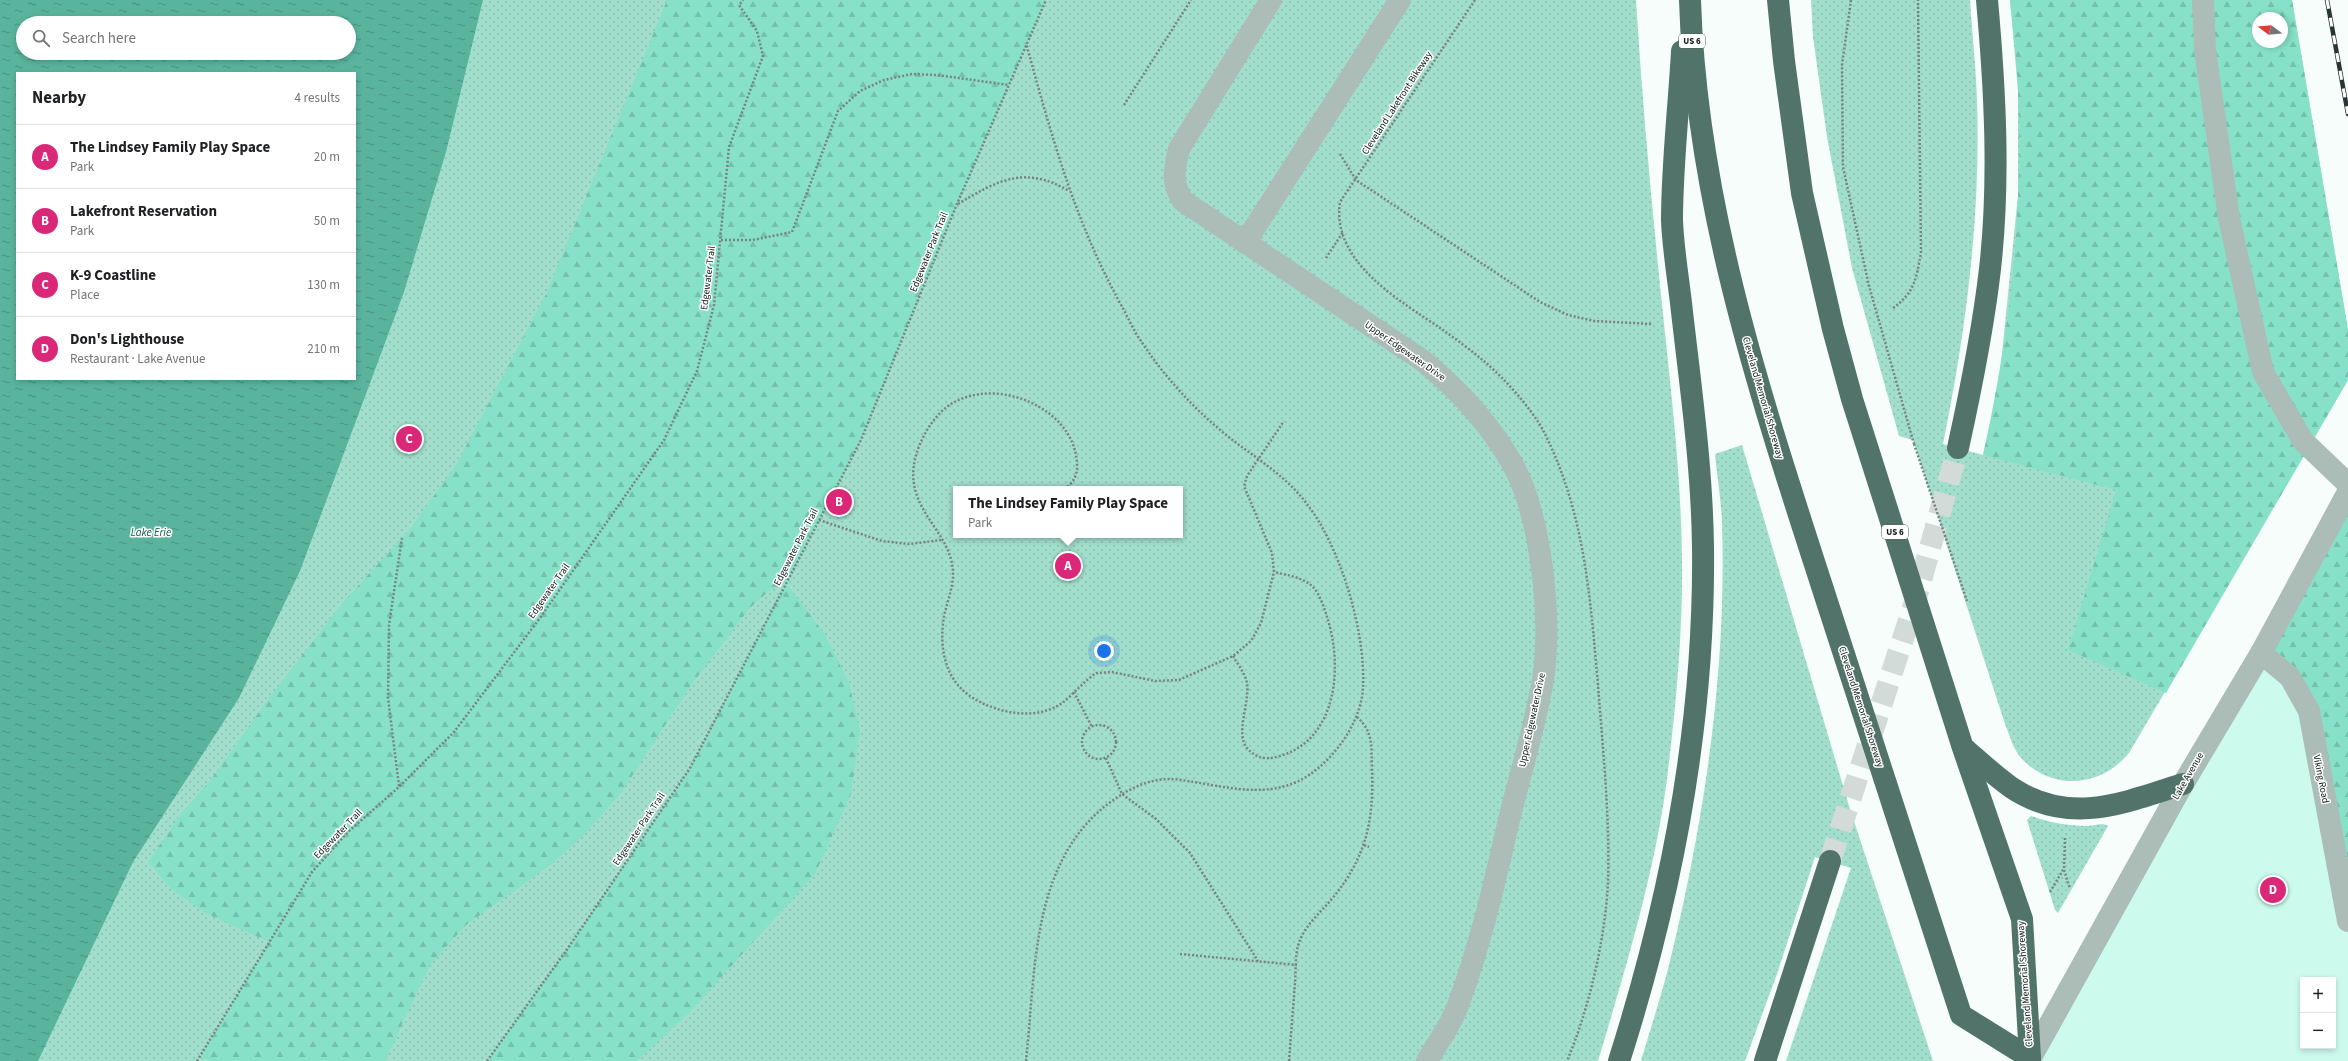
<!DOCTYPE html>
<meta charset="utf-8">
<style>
:root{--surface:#fff;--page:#f2f2f2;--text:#202124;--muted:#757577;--line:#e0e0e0;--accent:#db2777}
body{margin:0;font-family:"Source Sans 3",sans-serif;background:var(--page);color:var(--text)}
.controls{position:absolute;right:12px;bottom:12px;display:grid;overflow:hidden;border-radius:0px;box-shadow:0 2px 6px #0003}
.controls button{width:36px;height:36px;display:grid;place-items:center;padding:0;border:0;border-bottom:1px solid var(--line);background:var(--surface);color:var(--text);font:20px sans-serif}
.compass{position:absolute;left:2252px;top:12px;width:36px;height:36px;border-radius:50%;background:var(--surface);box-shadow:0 2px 6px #0003;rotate:286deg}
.you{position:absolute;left:1104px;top:651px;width:14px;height:14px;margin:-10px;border:3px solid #fff;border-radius:50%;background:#1a73e8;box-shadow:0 0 0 6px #1a73e833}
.badge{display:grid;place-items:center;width:26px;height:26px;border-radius:50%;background:var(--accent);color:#fff;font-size:13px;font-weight:700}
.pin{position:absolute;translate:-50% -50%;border:2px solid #fff;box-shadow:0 1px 4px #0006}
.popup{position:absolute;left:953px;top:486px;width:230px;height:52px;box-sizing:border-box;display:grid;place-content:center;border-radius:0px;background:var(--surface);filter:drop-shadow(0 1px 3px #0005);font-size:13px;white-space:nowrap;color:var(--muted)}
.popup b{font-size:15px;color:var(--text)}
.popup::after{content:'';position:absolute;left:50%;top:100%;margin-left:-8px;border:8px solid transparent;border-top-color:var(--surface)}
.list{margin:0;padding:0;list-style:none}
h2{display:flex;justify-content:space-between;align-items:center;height:52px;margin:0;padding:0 16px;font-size:17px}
h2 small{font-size:13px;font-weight:400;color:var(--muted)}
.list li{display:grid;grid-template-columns:26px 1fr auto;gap:12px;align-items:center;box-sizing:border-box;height:64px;padding:0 16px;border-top:1px solid var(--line)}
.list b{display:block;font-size:15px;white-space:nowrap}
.list p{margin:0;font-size:13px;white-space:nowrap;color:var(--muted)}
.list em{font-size:13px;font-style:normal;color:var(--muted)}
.icon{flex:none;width:22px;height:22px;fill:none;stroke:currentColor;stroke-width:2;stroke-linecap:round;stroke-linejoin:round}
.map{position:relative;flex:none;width:2348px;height:1061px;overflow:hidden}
.search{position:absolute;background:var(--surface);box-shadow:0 2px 6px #0003;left:16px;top:16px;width:340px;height:44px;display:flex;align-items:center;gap:10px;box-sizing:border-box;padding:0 14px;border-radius:22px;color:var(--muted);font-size:15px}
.panel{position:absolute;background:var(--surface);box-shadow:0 2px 6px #0003;left:16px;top:72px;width:340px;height:308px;border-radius:0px}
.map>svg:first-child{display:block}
.built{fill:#ccfbed;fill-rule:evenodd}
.green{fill:url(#green-dots);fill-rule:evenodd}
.forest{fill:url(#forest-firs);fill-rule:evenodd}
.water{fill:url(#water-ripples);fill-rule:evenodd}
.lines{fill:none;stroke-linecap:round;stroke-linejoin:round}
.highway-tunnel{stroke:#d3dbd8;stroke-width:22;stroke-dasharray:22 11;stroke-linecap:butt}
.path{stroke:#788380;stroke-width:2.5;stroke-dasharray:2 2;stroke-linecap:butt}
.minor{stroke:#acbcb7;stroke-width:22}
.highway{stroke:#527369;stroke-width:22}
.rail-casing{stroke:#283532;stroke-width:4.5}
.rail{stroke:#fff;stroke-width:3;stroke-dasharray:9;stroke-linecap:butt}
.path-bridge{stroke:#788380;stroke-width:2.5;stroke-dasharray:2 2;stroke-linecap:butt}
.labels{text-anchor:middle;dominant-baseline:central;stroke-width:3;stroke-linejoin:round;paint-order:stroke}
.shield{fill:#fff;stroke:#545e5b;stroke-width:1}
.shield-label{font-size:9px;font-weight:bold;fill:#0b1915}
.street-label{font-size:10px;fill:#0b1915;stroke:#fff}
.water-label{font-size:11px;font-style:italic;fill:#0a5848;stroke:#fff}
</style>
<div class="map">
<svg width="2348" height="1061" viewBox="0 0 2348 1061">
<defs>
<pattern id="green-dots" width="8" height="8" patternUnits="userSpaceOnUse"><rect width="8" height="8" fill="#a2decc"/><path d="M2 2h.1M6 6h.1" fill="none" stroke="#8abeae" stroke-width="1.8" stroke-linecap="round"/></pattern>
<pattern id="forest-firs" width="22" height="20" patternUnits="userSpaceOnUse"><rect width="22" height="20" fill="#87e1c8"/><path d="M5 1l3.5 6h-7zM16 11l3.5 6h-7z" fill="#73c0ab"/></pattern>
<pattern id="water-ripples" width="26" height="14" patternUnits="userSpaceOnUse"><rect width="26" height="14" fill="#5ab49d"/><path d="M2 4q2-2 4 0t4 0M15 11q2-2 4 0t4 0" fill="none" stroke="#49927f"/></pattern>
</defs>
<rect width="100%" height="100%" fill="#f6fdfb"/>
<path class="built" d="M2261,653L2290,677L2348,921V1061H2029ZM2303,980H2333V1046H2303Z"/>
<g class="green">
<path d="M0,0H1636C1642,99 1651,197 1661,295C1670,382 1681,470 1682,558C1683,631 1676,706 1667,779C1655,872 1625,971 1598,1061H0ZM23,23H349V53H23ZM17,73H355V379H17ZM956,489H1180V535H956Z"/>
<path d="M1811,0H1970C1972,33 1976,67 1977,100C1981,215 1966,331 1943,444L1983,455L1999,384L2018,195V91L2010,0H2292L2348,330V380L2129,753C2102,786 2055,792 2023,760C2013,750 2010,736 2005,724L1913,440L1899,436L1852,268L1827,137L1813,37ZM2258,18H2282V42H2258Z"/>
<path d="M1742,445L1849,806L1933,1061H1786L1851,868L1815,857L1777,974L1745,1061H1641C1650,1030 1660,1000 1668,969C1704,824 1727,672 1722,522C1721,499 1717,476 1715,454Z"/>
<path d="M2031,816C2050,823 2067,826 2087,826C2093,826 2103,822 2108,826L2058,913L2055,910L2027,820Z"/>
</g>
<g class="forest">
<path d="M667,0H1046L957,204L861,440L786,583L824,633L849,683L860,731L851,794L815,874L689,1013L637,1061H487L568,948L690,768L785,583L770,590L750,608L692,684L621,793L586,833L553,863L465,926L430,965L385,1061H210L200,1057L269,942L207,914L171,889L148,862L180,815L212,778L269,698L344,601L410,529L457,463L546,294Z"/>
<path d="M2010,0H2292L2348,330V380L2166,693L2068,650L2116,490L1983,455C2009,339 2024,210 2018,91C2017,60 2013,30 2010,0ZM2258,18H2282V42H2258Z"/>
<path d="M2348,492V921L2309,711L2261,653Z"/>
</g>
<path class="water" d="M0,0H483L446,152L404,292L300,571L239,698L133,862L38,1061H0ZM23,23H349V53H23ZM17,73H355V379H17Z"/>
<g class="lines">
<path class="highway-tunnel" d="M1830,861L1914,605L1958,448"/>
<g class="path">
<path d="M1475,0L1340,202C1331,263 1401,301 1443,330C1457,340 1472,351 1485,362C1505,379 1532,409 1544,432C1585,514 1590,596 1598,685C1603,751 1610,817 1608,883C1605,940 1589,1009 1567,1061"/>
<path d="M1851,0L1842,65L1843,167L1869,286L1914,444"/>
<path d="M1124,105L1191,0"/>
<path d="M1340,154L1356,180L1540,302L1568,315L1594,321L1652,324"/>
<path d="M958,204C998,180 1025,165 1069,191"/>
<path d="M721,240H753L792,232L838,111L860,91L884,80L912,74L937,75L1009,85"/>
<path d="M1326,258L1343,232"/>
<path d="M1893,308C1915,292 1916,279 1921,253L1918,0"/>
<path d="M1064,489C1073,484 1078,474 1077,464C1075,404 985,371 942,411C932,421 925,432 920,444C893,508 955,527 953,577C952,590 947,603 944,616C939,647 944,680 973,698C999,714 1040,722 1066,700C1076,691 1085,681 1096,673L1112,672L1155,681L1179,680L1233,656L1251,641L1261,623L1274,572L1272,553L1244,486L1247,476L1284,421"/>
<path d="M819,520L882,541L909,544L942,540"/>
<path d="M1233,656C1238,665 1245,673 1247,683C1250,702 1235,734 1247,748C1257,759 1266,760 1280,756C1338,739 1343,665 1327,617C1324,607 1320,595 1313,587C1303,577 1286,575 1274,572"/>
<path d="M1074,692L1092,727"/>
<circle cx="1099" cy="742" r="17"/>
<path d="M1106,758L1122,794L1156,819L1190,853L1258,961"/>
<path d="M399,786L388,698L389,625L402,538"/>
<path d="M2065,838L2064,870L2070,889"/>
<path d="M1364,845L1369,847"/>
<path d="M2050,892L2063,870"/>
<path d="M1180,954L1297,965"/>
<path d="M197,1061L312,872L348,832L399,787L454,732L540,618L664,440L697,371L714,305L729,147L763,56L757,31L739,5L743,0"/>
<path d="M487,1061L568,948L690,768L861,440L957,204L1046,0"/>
<path d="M1026,1061C1036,971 1030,860 1112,801C1133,786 1155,776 1181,780C1225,786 1272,802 1312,773C1337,755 1361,721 1363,688C1366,633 1341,548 1307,504C1286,476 1257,459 1230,438C1197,412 1167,380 1143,344C1134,332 1128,317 1120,303C1074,219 1051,134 1026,43"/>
<path d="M1289,1061C1291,1035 1293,1009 1295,983C1296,971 1295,957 1298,946C1303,927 1319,914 1331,900C1366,858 1374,822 1372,768C1371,746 1374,732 1356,716"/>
</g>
<g class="minor">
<path d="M1271,0L1179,149C1174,171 1171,182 1183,201L1422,360C1458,389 1489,423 1512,463C1542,517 1552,620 1543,680C1535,726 1519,778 1508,824C1494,886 1479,949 1457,1008C1450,1026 1437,1044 1427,1061"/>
<path d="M2203,0L2205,50L2229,218L2263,372L2303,441L2348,484"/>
<path d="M1245,243L1400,0"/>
<path d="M2261,653L2290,677L2309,711L2348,921"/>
<path d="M2029,1061L2183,784L2261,653L2348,492"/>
</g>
<g class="highway">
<path d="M1690,0C1696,199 1758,389 1819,577C1866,723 1914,869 1961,1015L2030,1058"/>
<path d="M1778,0L1784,61L1802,193L1833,329L1852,399L1963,748L2022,919L2030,1058"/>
<path d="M1958,448C1971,389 1983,330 1990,269C2000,180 1995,89 1987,0"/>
<path d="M1965,749C1980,762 1995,776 2012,788C2070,826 2123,803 2183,784"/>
<path d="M1619,1061C1672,895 1705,721 1703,547C1702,468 1691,390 1682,312C1679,282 1673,250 1672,220C1672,165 1679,106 1682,51"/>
<path d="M1765,1061L1830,861"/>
</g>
<defs>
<path id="rail" d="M2327,0L2348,114"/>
</defs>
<use href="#rail" class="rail-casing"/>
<use href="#rail" class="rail"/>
<path class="path-bridge" d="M1914,444L1967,601"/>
</g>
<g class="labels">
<g class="shield">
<rect x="1679" y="34" width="26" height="14" rx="3"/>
<rect x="1882" y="525" width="26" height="14" rx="3"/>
</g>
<g class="shield-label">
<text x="1692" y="41">US 6</text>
<text x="1895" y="532">US 6</text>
</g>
<g class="street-label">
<text transform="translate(1397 103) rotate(-57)">Cleveland Lakefront Bikeway</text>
<text transform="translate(929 252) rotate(-68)">Edgewater Park Trail</text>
<text transform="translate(708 278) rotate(-83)">Edgewater Trail</text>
<text transform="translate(1405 351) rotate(35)">Upper Edgewater Drive</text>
<text transform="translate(1763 398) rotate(74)">Cleveland Memorial Shoreway</text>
<text transform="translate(796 547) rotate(-63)">Edgewater Park Trail</text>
<text transform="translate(549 591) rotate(-55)">Edgewater Trail</text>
<text transform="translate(1861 707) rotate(72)">Cleveland Memorial Shoreway</text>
<text transform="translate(1532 720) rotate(-78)">Upper Edgewater Drive</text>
<text transform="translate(2188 776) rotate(-60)">Lake Avenue</text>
<text transform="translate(2321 779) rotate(79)">Viking Road</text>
<text transform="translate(639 829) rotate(-56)">Edgewater Park Trail</text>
<text transform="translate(338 834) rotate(-46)">Edgewater Trail</text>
<text transform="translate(2025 984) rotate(-94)">Cleveland Memorial Shoreway</text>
</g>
<g class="water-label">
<text x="151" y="532">Lake Erie</text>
</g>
</g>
</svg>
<div class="controls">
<button>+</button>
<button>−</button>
</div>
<svg class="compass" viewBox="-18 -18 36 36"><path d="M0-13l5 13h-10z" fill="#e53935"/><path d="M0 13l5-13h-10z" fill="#757577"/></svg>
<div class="you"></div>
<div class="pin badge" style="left:1068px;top:566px">A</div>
<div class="popup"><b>The Lindsey Family Play Space</b>Park</div>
<div class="pin badge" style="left:839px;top:502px">B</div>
<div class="pin badge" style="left:409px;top:439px">C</div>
<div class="pin badge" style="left:2273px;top:890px">D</div>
<div class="search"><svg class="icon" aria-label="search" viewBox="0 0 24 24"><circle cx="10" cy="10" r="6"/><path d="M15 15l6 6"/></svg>Search here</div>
<section class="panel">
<h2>Nearby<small>4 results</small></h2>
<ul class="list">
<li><span class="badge">A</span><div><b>The Lindsey Family Play Space</b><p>Park</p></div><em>20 m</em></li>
<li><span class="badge">B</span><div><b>Lakefront Reservation</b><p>Park</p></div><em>50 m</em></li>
<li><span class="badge">C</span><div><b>K-9 Coastline</b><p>Place</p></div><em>130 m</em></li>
<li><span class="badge">D</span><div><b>Don's Lighthouse</b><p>Restaurant · Lake Avenue</p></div><em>210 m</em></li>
</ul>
</section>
</div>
